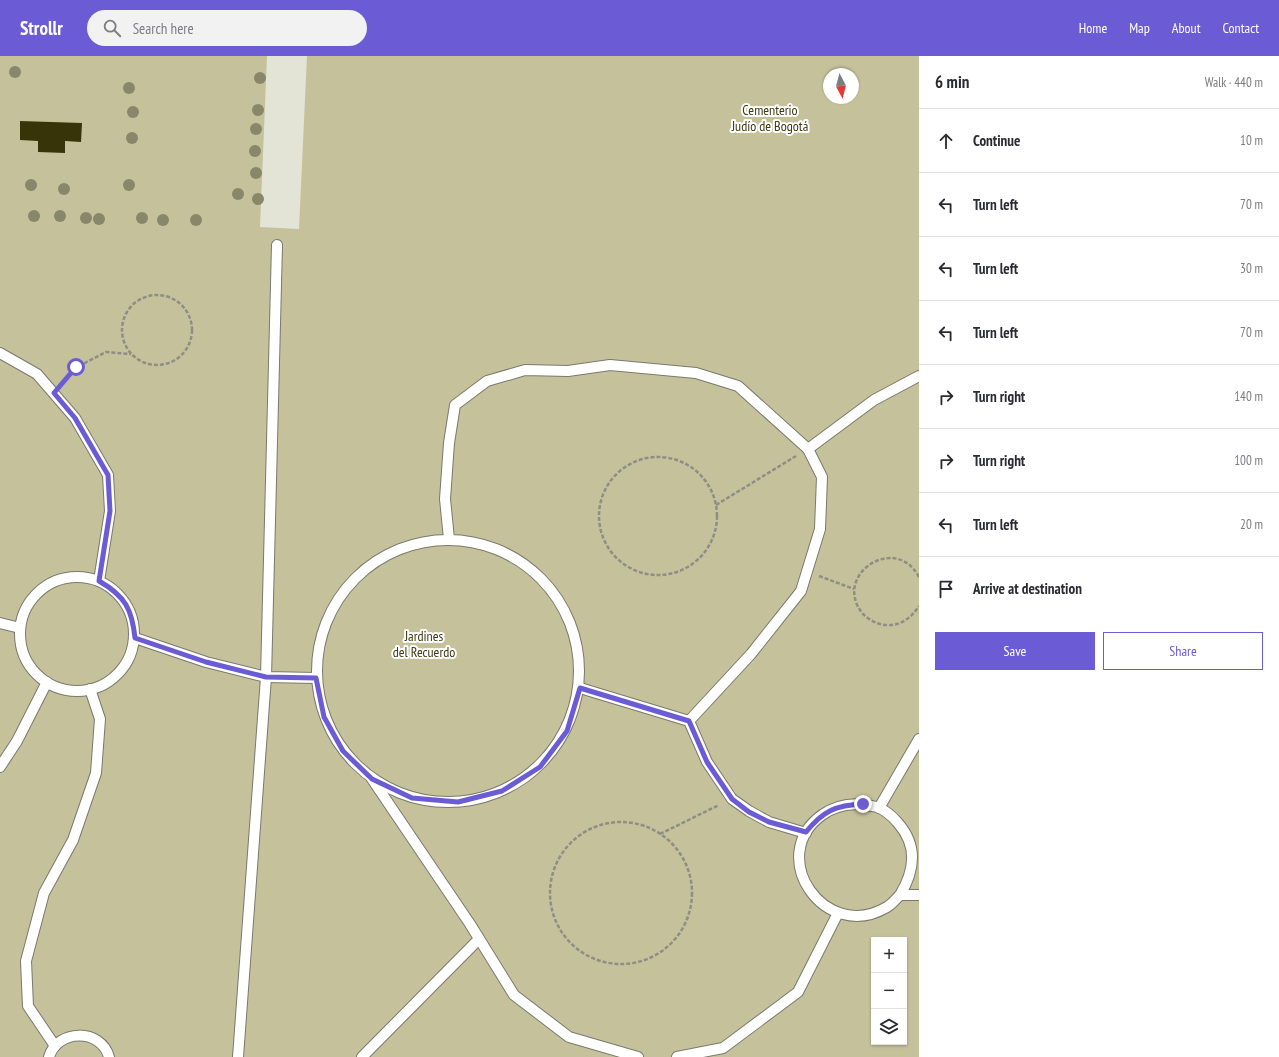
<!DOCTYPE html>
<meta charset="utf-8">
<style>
:root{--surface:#fff;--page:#f2f2f3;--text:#2b2b33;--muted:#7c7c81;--line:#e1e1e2;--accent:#6b5cd5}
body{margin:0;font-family:"PT Sans Narrow",sans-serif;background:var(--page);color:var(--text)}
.controls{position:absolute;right:12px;bottom:12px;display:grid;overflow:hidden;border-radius:0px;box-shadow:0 1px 3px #0004}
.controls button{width:36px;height:36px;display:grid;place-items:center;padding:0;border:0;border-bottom:1px solid var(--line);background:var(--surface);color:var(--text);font:20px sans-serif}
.compass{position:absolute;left:823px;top:12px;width:36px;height:36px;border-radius:50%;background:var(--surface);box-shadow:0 1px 3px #0004;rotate:173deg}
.stop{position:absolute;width:12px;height:12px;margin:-9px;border:3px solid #6b5cd5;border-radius:50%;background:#fff}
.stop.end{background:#6b5cd5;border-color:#fff;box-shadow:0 1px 4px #0008}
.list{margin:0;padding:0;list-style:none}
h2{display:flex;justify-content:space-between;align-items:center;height:52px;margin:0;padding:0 16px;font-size:17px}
h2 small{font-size:13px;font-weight:400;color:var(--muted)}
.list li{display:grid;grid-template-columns:26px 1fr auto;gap:12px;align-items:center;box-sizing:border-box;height:64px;padding:0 16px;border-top:1px solid var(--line)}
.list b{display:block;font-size:15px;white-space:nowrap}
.list em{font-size:13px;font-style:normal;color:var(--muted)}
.actions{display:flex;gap:8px;padding:12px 16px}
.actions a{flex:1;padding:9px 0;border:1px solid var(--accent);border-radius:0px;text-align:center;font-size:14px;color:var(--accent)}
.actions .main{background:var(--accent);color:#fff}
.icon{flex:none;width:22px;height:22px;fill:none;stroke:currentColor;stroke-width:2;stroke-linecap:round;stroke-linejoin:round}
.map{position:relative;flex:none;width:919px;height:1001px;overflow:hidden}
header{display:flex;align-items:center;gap:24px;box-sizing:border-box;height:56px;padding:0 20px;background:var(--accent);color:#fff}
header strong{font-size:19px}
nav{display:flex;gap:22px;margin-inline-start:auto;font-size:14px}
.search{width:280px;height:36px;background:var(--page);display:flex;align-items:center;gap:10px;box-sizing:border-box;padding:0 14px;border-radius:22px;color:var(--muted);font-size:15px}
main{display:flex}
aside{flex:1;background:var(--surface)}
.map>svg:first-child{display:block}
.green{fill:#c5c29b;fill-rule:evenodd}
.building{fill:#373409}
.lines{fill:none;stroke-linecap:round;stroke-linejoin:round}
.service-casing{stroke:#7a796e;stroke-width:12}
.path{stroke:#8e8e85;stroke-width:2.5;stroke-dasharray:4 2;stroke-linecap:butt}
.service{stroke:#fff;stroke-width:10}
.tree{fill:#898769}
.route{stroke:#6b5cd5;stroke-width:5}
.labels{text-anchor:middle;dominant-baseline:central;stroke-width:4;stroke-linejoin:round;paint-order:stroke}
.park-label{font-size:14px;fill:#3f3b0f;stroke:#fff}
</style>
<header>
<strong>Strollr</strong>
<div class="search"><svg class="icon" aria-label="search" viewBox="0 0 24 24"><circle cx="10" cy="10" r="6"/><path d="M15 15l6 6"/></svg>Search here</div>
<nav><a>Home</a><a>Map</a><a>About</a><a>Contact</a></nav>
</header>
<main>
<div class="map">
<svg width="919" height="1001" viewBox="0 0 919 1001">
<rect width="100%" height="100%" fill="#e3e3d6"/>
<path class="green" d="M0,0H267L260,171L299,173L307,0H919V1001H0ZM829,18H853V42H829ZM874,884H904V986H874Z"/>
<path class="building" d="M20,65L82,67L81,86L65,85V97L38,96V85L20,84Z"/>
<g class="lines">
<defs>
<g id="service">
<path d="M0,297L37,318L75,362L108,419L110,455L99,525"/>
<path d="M808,393L874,344L919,320"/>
<path d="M449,483L445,443L449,387L455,349L487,325L525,314L568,315L610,309L696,317L738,330L808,393L822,421L820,473L801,535L751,598L689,665"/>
<circle cx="448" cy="615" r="131"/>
<circle cx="77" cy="578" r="57"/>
<path d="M0,567L20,572"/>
<path d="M135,582L206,606L266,621L316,622"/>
<path d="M580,632L689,665L707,706L732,743L749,755L769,766L806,777"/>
<path d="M0,711L17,685L47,626"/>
<path d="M372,723L470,868L514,939L569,981L638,1001"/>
<path d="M879,752L919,683"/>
<path d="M900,839C915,814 918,790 898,767C893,761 885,754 877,751C857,746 839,747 822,759C765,800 825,888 887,851C892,848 896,843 900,839H919"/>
<path d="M55,990L28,950L26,905L44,837L73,784L96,717L100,663L90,633"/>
<path d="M49,1001C57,973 101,972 109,1001"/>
<path d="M238,1001L266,621L277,189"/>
<path d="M362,1001L479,883"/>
<path d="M677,1001L723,992L798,936L838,857"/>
</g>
</defs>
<use href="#service" class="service-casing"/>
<g class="path">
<circle cx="157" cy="274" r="35"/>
<path d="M62,327L77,311L106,296L131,298"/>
<circle cx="658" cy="460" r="59"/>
<path d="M716,449L796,400"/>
<path d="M819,520L854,533"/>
<path d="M919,521C895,476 831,520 863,558C869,564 878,569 887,569C901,570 912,561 919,550"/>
<circle cx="621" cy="837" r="71"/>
<path d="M660,778L719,749"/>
</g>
<use href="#service" class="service"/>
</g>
<g class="tree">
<circle cx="15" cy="16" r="6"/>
<circle cx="260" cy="22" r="6"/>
<circle cx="129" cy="32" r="6"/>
<circle cx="258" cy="54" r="6"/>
<circle cx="133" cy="56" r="6"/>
<circle cx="256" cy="73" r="6"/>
<circle cx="132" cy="82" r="6"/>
<circle cx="255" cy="95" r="6"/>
<circle cx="256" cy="117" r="6"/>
<circle cx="31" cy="129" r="6"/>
<circle cx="129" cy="129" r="6"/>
<circle cx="64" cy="133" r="6"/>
<circle cx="238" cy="138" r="6"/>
<circle cx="258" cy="143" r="6"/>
<circle cx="34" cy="160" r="6"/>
<circle cx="60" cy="160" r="6"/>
<circle cx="86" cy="162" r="6"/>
<circle cx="142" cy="162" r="6"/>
<circle cx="99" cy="163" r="6"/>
<circle cx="163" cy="164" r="6"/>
<circle cx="196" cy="164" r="6"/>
</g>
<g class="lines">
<path class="route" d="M76,311L54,337L75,362L108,419L110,455L99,525C125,540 132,553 135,582L206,606L266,621L316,622L324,661L343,695L372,723L412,742L458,746L502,735L540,711L567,675L580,632L689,665L707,706L732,743L749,756L769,766L806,776C823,755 836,749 863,748"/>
</g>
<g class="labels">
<g class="park-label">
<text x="770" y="54">Cementerio<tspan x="770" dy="16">Judío de Bogotá</tspan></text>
<text x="424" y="580">Jardines<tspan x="424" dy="16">del Recuerdo</tspan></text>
</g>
</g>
</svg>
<div class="controls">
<button>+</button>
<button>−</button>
<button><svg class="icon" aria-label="layers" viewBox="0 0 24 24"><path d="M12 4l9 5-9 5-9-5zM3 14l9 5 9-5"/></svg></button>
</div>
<svg class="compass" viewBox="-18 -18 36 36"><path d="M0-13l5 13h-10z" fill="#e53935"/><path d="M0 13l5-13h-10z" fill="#7c7c81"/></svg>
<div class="stop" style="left:76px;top:311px"></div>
<div class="stop end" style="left:863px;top:748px"></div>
</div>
<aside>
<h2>6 min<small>Walk · 440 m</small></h2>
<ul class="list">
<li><svg class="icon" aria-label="ahead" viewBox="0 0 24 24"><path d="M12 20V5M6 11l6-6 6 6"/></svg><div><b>Continue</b></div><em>10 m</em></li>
<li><svg class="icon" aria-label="left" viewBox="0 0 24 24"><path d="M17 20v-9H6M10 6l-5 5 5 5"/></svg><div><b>Turn left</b></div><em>70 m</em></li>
<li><svg class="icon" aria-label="left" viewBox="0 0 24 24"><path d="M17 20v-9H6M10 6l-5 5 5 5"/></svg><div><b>Turn left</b></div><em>30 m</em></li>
<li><svg class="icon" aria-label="left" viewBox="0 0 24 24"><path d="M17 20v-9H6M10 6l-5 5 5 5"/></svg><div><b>Turn left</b></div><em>70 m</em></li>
<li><svg class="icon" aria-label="right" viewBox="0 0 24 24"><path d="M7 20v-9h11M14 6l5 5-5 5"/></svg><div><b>Turn right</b></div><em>140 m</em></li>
<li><svg class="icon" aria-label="right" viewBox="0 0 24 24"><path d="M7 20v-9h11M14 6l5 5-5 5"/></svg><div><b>Turn right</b></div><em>100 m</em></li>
<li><svg class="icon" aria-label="left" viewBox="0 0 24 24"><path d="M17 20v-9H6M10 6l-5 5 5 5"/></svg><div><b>Turn left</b></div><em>20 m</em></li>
<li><svg class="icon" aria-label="arrive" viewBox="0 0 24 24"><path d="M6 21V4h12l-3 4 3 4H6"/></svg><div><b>Arrive at destination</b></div></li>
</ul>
<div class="actions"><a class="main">Save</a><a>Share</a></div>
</aside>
</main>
